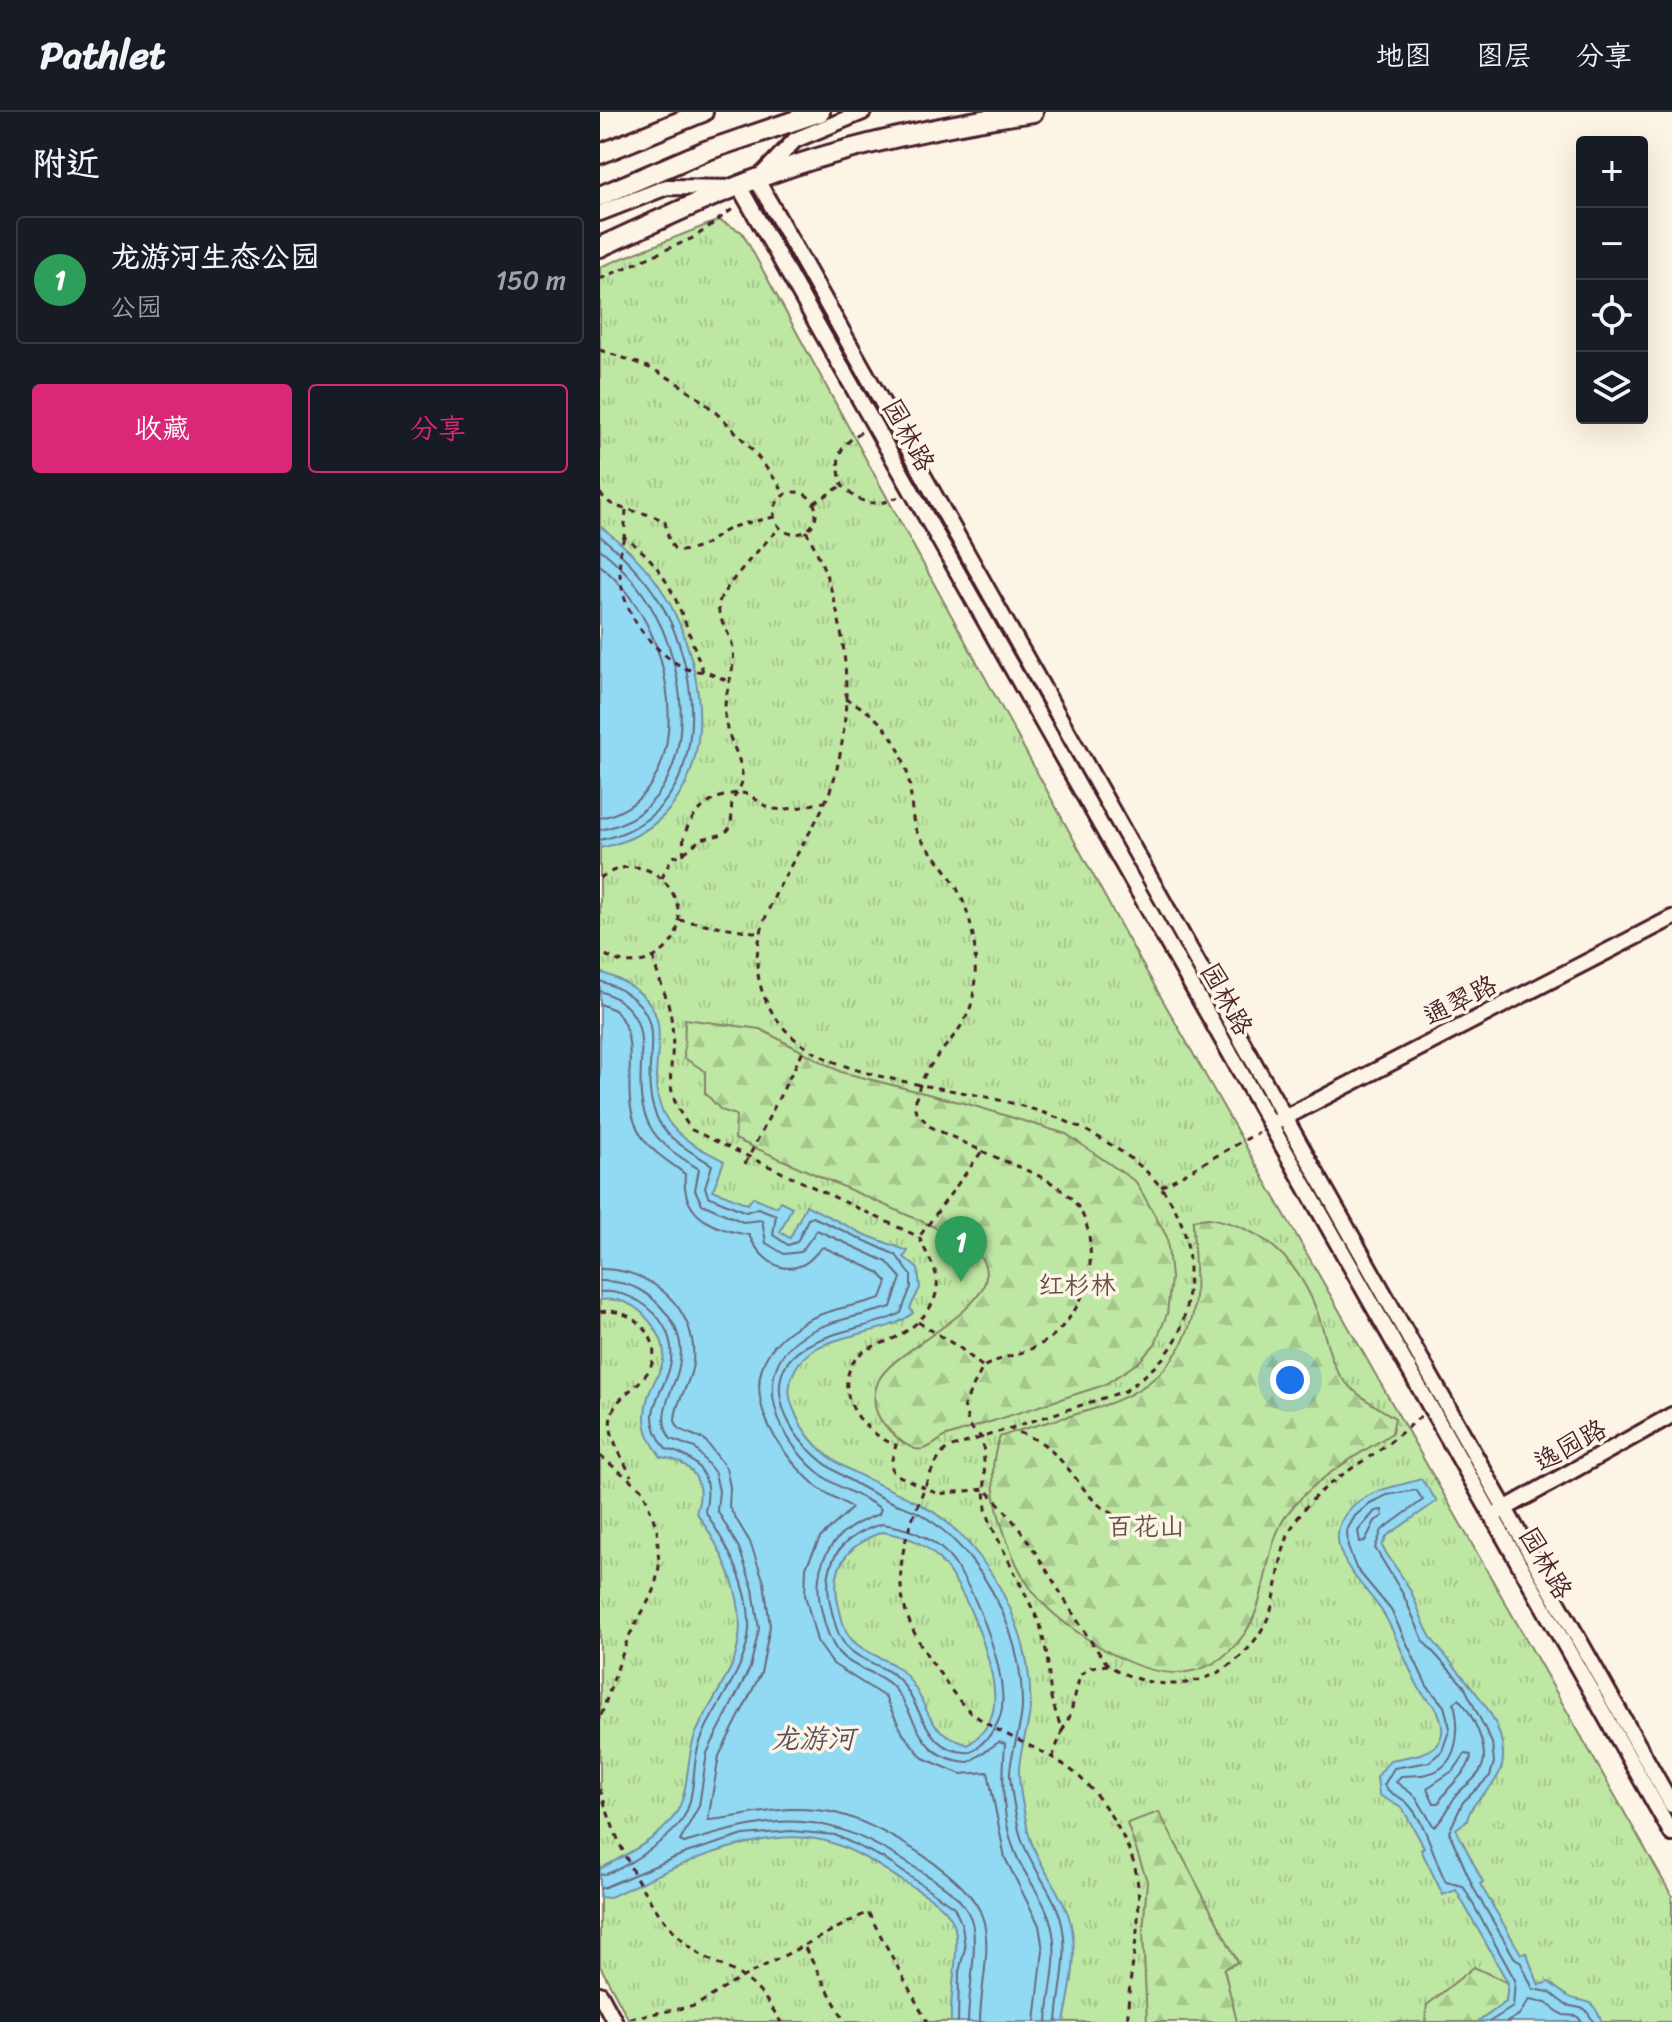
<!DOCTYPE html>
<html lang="zh">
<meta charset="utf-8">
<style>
:root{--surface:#171b24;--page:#20242c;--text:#f1f3f6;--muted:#9ea1a6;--line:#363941;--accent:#db2777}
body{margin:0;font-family:Sriracha,"LXGW WenKai TC",sans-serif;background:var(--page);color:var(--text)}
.controls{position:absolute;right:24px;top:24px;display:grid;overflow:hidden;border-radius:8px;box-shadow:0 8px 32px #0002}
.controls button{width:72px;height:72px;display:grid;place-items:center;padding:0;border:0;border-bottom:2px solid var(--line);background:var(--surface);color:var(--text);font:40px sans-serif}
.you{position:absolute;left:690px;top:1268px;width:28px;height:28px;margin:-20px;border:6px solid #fff;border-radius:50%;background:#1a73e8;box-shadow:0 0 0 12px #1a73e833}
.badge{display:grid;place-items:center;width:52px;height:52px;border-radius:50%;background:var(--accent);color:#fff;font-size:26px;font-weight:700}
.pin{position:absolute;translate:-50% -66px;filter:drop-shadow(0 2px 4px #0008)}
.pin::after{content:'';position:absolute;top:42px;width:28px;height:24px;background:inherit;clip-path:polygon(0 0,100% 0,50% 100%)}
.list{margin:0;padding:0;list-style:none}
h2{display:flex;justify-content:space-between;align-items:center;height:104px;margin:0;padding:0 32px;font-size:34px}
h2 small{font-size:26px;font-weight:400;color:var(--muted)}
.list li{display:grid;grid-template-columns:52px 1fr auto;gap:24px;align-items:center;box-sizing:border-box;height:128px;margin:0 16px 16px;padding:0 16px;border:2px solid var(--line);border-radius:8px}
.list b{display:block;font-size:30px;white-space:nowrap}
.list p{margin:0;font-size:26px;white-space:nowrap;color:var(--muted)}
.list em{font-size:26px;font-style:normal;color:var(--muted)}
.actions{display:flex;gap:16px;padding:24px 32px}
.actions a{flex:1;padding:18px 0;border:2px solid var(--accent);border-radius:8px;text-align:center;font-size:28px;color:var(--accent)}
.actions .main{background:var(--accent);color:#fff}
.icon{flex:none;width:44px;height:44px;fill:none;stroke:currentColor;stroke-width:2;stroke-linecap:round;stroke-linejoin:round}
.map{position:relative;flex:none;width:1072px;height:1910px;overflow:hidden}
header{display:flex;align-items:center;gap:48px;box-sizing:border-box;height:112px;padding:0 40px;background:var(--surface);border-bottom:2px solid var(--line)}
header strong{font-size:38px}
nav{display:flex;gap:44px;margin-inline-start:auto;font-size:28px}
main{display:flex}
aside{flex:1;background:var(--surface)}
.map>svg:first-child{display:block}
.grass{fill:url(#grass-tufts);stroke:#848367;stroke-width:2}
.forest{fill:url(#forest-firs);stroke:#848367;stroke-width:2}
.water{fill:#92d9f4;stroke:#758fa4;stroke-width:2;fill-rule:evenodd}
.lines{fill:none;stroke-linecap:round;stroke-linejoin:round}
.shore{stroke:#67697b;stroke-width:2}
.minor-casing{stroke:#4a1f2b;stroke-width:20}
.major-casing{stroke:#4a1f2b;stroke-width:24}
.path{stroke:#4a1f2b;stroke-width:3;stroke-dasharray:6 6;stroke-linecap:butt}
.minor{stroke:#fcf5e5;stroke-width:14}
.major{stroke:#fcf5e5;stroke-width:18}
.labels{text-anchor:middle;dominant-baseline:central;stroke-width:7;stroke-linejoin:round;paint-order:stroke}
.street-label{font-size:26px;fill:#4a1f2b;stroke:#fcf5e5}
.park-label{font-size:26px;fill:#675149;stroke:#fcf5e5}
.water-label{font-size:28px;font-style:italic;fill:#5c4e5d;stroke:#fcf5e5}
</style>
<header>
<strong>Pathlet</strong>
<nav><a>地图</a><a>图层</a><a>分享</a></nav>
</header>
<main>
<aside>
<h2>附近<small></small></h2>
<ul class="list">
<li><span class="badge" style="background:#2e9e5b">1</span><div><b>龙游河生态公园</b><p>公园</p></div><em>150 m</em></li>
</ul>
<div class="actions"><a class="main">收藏</a><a>分享</a></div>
</aside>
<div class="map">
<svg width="1072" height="1910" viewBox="0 0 1072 1910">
<defs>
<pattern id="grass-tufts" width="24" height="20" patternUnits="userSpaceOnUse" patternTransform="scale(2)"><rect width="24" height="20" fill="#bee7a3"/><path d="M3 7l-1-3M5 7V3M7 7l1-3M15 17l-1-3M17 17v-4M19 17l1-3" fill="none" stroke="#a5c68c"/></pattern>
<pattern id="forest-firs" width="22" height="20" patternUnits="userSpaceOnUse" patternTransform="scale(2)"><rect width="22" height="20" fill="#bee7a3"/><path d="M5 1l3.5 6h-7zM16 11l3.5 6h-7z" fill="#a5c68c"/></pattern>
</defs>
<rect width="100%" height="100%" fill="#fcf5e5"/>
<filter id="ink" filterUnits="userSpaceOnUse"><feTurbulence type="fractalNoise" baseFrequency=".0125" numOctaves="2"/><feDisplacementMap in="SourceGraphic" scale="16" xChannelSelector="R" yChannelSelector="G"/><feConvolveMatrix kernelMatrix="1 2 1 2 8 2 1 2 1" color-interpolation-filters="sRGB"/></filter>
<g filter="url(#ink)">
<path class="grass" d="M119,108L142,120L528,827L1072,1784V1910H30L0,1854V155Z"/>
<g class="forest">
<path d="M85,907L160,917L241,960L371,993L466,1022L536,1070L567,1125L571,1166L567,1202L555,1232L539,1250L504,1273L344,1325C338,1329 330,1336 323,1337C308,1341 282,1313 277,1301C273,1291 274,1279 278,1270C293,1230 450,1181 357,1125L135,1027L136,1003L121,998L105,981V959L84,946Z"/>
<path d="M609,1106C666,1116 702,1153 720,1208C726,1225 730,1250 741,1265C755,1283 776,1294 795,1306L792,1321C756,1345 719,1363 691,1397C662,1432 670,1485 645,1521C601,1584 539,1562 486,1526C456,1506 433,1487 417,1453C400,1415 383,1365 400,1325C475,1296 566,1299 592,1206C599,1181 593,1135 593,1108Z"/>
<path d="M559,1700L638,1850L624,1857L637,1910H547L543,1820L547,1769L527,1711Z"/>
<path d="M874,1855L908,1871L906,1890L878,1910H825L827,1893Z"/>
</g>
<g class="water">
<path d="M0,414C23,432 44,451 60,475C116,562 125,710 0,736Z"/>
<path d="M0,860C104,896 30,953 68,1009C80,1028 105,1039 124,1049L113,1078L148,1092L153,1085L177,1095L180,1089L192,1095L180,1120L190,1126L206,1093L263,1122L308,1139L304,1145L318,1157L320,1176L310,1196L313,1201C279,1230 206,1215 191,1268C187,1281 191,1291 196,1303C220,1358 279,1368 325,1395C345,1406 365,1426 379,1444C411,1485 433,1543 430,1596C429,1618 418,1640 419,1661C419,1677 423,1694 426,1709C431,1745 456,1770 468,1802C480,1836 471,1876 464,1910H351C349,1883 361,1834 354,1813C347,1792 322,1781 304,1770C282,1755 260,1741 235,1732C167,1707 68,1758 8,1786L0,1785V1757C29,1740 71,1723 82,1688C89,1667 87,1644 95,1623C106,1599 121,1577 132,1553C154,1500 126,1443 96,1400C107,1370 92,1349 61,1345C53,1333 45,1321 45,1306C44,1261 88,1252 45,1204C33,1191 17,1186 0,1188ZM282,1420C303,1423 322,1429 337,1445C364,1471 402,1562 393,1599C389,1615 381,1623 368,1633C321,1616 334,1600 309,1567C295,1547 269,1545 253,1529C244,1520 242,1507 239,1495C229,1457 246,1433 282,1420Z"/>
<path d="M821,1367L837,1389L787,1424L782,1434C790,1449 801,1461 809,1476C818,1492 822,1512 832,1527C855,1560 912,1606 902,1654C896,1678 871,1686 867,1709L856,1717L883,1770L880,1772L921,1842L926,1841L939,1873L949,1870C954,1874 960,1879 966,1883C983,1894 990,1880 1002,1910H878L906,1890L908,1871L856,1778L843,1783L821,1738L824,1735L803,1697L779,1683L777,1665L790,1648C817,1643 855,1641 838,1600C834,1591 823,1585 819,1576C806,1552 798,1527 785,1504C767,1473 715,1436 749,1398C769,1376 795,1376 821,1367Z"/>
</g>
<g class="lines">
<g class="shore">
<path d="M0,424C26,445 48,468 64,497C107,577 108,705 0,728"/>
<path d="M0,437C23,455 42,477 55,502C94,574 98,697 0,718"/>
<path d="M0,453C22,472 39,494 51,521C78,582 83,688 0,706"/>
<path d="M0,869C88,899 29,953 59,1010C69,1029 94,1041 112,1053L105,1075L108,1084L146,1100L158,1096L176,1103L173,1123L188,1133L197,1130L208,1107L213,1105L296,1143L311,1163V1175L301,1201C265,1222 168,1219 181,1288C191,1339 247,1369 289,1389C299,1394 312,1396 322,1403C340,1414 358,1431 371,1448C403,1487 423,1543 422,1594C422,1616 411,1638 410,1660C410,1677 415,1697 418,1714C425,1749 452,1775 461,1808C470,1843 459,1875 457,1910"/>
<path d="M0,879C73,905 20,967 52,1018C63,1035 83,1047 99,1057L95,1078L102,1092L143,1110L162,1108L166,1131L184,1142L201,1140L217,1118L287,1150L301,1166L291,1195C263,1204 233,1207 208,1221C143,1257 179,1334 227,1367C244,1379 266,1385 281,1397L279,1402C232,1418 209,1452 222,1500C225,1515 229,1528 238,1540C253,1558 280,1559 295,1577C320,1609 317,1647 369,1650L399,1630L405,1632C402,1669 401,1711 418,1747C428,1768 446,1790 451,1812C460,1846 449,1876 447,1910"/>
<path d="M0,892L15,898C46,932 14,983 42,1025C53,1041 70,1050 85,1062C81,1104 112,1117 149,1123C158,1143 179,1165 204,1152C212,1148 217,1139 223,1135L278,1160L287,1170L281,1186C253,1195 224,1197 199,1213C126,1258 167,1330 215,1373C226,1383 241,1387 252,1396L220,1426L206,1455L205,1483L217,1529L233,1552L285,1585L303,1622L323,1646L361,1662L388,1660L405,1746L439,1813L443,1838L435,1910"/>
<path d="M0,1157C51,1156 98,1197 93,1250C92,1271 75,1289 75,1309L79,1317L105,1328L126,1356L130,1375L129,1395L150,1430L164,1470L170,1514L161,1561L119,1644L108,1708C112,1709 176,1697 191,1697C206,1697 225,1698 239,1702C279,1712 373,1766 383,1807C392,1838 380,1877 380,1910"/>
<path d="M0,1169C25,1169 44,1176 61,1195C113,1253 43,1288 71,1327L95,1336L115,1361L119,1379L117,1398L139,1436L153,1477L159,1517L150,1556L107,1641L99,1694L80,1729L84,1731C183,1701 225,1697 314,1755C336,1769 361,1781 371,1807C379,1829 368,1883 368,1910"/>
<path d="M0,1180C37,1177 76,1209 71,1249C69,1268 55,1283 53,1302C52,1315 58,1326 66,1337C98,1345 114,1365 105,1399C127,1434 151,1474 149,1517C146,1564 108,1597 97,1640C92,1663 95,1691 80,1711C68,1727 20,1761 0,1763"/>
<path d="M775,1399L782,1398L783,1404L775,1409L765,1429L760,1430L758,1419Z"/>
<path d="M282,1412C305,1415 325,1422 343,1438C372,1466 407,1556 402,1596C399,1616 387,1629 371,1640C327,1643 323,1597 302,1571C288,1553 261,1551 246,1534C238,1524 235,1512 232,1500C220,1455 236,1425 282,1412Z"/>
<path d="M859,1587C872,1601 891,1638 881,1657C876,1669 862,1674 855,1685C848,1695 845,1707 834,1715L816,1685L796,1670L801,1664C809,1663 819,1664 827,1662C860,1655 860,1616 854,1591Z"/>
<path d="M865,1642L871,1643C870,1662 846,1673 839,1691H834L827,1676L854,1658Z"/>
<path d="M0,1777L86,1741L144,1723L191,1719L235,1723L283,1746L354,1795L362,1813L365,1836L359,1860L358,1910"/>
<path d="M889,1910L913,1895L915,1868L863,1774L846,1770C833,1745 828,1715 809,1693C802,1684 790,1684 784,1673L794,1656L829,1650L842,1639L850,1616L844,1594L827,1574L791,1498L756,1456L748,1435L747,1418L755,1404L770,1391L787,1383L816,1378L823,1388L782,1418L775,1436L803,1482L824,1530L864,1574L892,1631L894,1650L890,1664L863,1690L849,1720L874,1777L914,1845L921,1851L933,1877L949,1880L966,1893L985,1897L994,1910"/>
<path d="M907,1910L919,1903L929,1888L946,1891L963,1903L977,1904L982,1910"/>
</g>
<defs>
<g id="minor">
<path d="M263,0L195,28L157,68L1072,1693"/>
<path d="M0,101L67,75L140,76L1072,1722"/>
<path d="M678,1009L1072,806"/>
<path d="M899,1400L1072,1303"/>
<path d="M0,1882L15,1910"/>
</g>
<g id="major">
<path d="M0,42L103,0"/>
<path d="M0,84L105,39L220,0"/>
<path d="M0,135C74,101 150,65 228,43C295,24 364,10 433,0"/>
</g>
</defs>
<use href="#minor" class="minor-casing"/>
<use href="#major" class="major-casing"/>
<g class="path">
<path d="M0,167L95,125L134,96"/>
<path d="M0,238C19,245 39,250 58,260C109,286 154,335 185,382"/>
<path d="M261,320C237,336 235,345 242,373C258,392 276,396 298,385"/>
<circle cx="195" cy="401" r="21"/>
<path d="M0,381C13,402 45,396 65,410L69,429L76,439C111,439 110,423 136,414C148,410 162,408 174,405"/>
<path d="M214,391L241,374"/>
<path d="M26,398L24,425C73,457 83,508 103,559L126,568"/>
<path d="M206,419C246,489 256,582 236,660C215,743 109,827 183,915C227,968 339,972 403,989C452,1001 494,1018 534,1049C569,1076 590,1113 589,1158C587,1222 577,1240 525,1279L346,1337C330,1356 326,1373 317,1395C290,1462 296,1501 338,1559C349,1574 357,1589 372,1601C403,1626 446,1636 476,1662C498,1681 517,1710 528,1736C553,1789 526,1854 528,1910"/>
<path d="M24,425C10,471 31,518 69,546C78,553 90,561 103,559"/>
<path d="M245,587C282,602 305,636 310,676C312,690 311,705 316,718C322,731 333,741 342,753C372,793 380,835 373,885C366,928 317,947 315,997L329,1014L382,1039L319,1125"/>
<path d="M84,743C78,711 107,682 140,681C153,681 161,695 174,697C190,699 208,693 224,690"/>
<path d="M0,766C64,722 114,823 47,848C30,854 14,850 0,839"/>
<path d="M62,766L72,745C87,743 89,734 102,727C109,724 119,725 126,720C135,713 130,700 132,691C134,683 141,677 142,669C144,646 126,627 125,604C123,581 136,559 133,537C131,520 116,508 119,491C121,477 168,427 180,416"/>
<path d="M79,808L160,821"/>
<path d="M54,845C56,866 68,883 71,905C79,955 55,971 92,1018L319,1125C324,1137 331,1148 335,1159C346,1191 314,1218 288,1229C278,1233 263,1237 256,1246C230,1281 264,1322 296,1333L291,1351L293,1361L338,1382L385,1377C437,1428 464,1496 508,1553"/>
<path d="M382,1039C442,1067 495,1074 490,1152C488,1179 475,1203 455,1222C435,1241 406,1242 383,1255"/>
<path d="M145,1052L204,937"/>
<path d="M561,1075L659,1020"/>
<path d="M0,1200C27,1194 62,1221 52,1251C45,1274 16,1281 11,1305C7,1323 24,1348 31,1364"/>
<path d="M318,1210L360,1236L383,1255L364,1293L369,1314L383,1327L386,1397L392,1415L440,1512L447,1543L451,1586L462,1619L452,1647"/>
<path d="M408,1316C421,1322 437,1326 447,1335C494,1376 489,1417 566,1403"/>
<path d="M0,1344L43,1378L57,1417L59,1455L54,1479L28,1526L0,1606"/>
<path d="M462,1619L470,1604L480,1563L491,1555L508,1553C567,1590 636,1572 667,1508C682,1475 675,1437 699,1404C720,1374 749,1359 778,1339C793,1328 807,1316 821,1304"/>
<path d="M0,1677C17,1733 46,1799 92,1836C106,1848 126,1854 141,1864C159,1875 170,1893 181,1910"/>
<path d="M205,1836L245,1910"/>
<path d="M30,1906L95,1894L143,1865L268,1800L327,1910"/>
</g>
<use href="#minor" class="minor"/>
<use href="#major" class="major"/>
</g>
</g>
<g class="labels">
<g class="street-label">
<text transform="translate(309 323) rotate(61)">园林路</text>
<text transform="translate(627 887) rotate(61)">园林路</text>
<text transform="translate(860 888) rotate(-27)">通翠路</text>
<text transform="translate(970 1333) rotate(-29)">逸园路</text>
<text transform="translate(946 1451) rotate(60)">园林路</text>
</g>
<g class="park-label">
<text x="477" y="1173">红杉林</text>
<text x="546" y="1414">百花山</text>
</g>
<g class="water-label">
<text x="213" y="1626">龙游河</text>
</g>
</g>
</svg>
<div class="controls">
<button>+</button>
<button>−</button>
<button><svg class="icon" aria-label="locate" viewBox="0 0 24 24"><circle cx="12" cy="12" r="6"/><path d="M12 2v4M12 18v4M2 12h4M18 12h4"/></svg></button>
<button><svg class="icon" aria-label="layers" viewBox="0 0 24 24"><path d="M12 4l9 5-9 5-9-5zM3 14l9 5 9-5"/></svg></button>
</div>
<div class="you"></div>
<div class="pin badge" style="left:361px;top:1170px;background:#2e9e5b">1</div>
</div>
</main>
